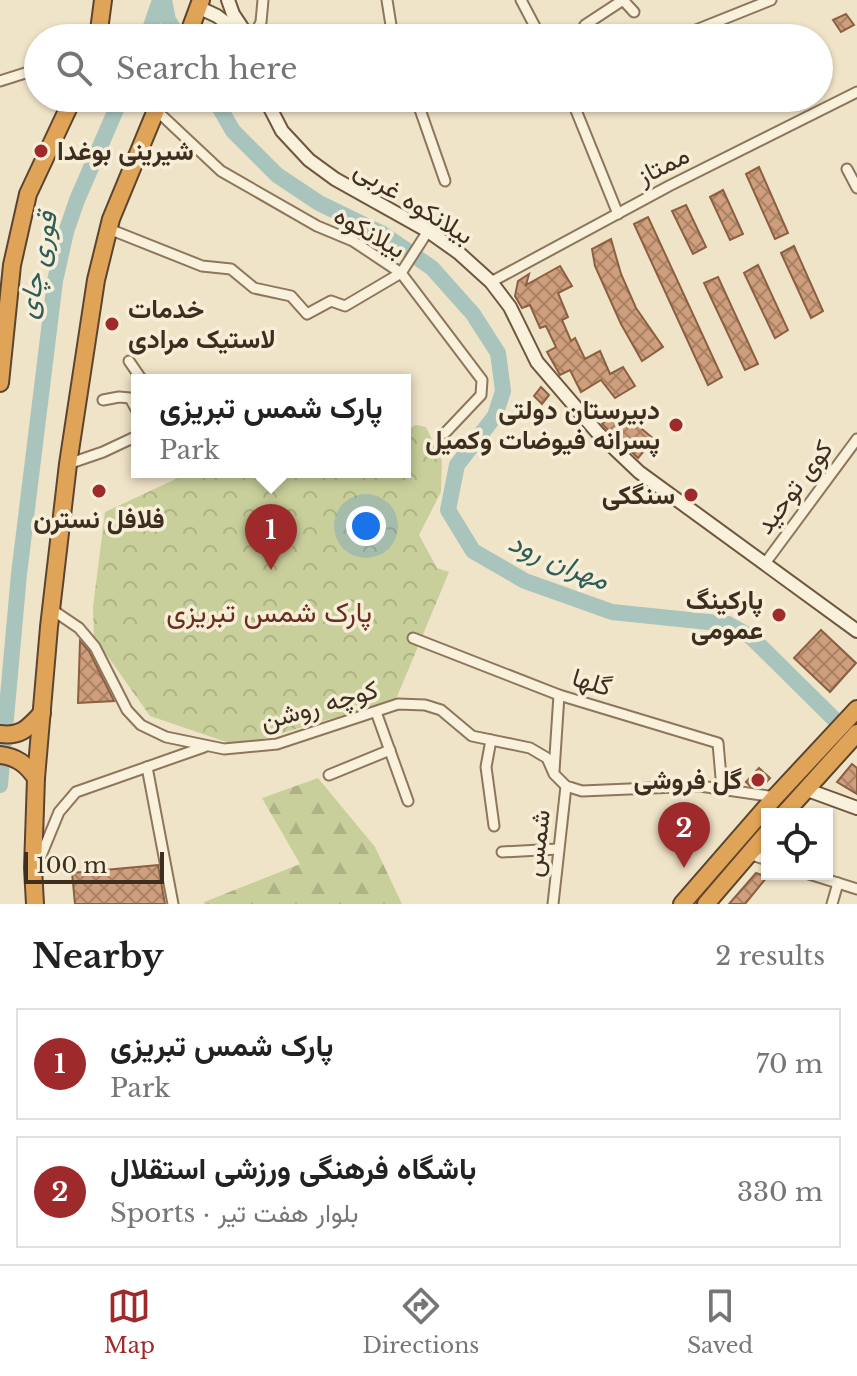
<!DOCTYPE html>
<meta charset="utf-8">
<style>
:root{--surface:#fff;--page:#f6f6f6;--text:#222;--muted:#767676;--line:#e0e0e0;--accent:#9e2a2b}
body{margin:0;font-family:"Libre Baskerville",Vazirmatn,serif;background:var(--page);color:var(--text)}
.controls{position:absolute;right:24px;bottom:24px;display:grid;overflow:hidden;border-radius:0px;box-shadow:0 2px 6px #0004}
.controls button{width:72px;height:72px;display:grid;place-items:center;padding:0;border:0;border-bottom:2px solid var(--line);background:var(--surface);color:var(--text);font:40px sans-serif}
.scale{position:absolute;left:24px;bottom:20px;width:140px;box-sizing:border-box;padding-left:8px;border:4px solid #3d2e20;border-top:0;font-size:22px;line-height:28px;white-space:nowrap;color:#3d2e20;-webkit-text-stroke:6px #f7eed8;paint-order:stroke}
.you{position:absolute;left:366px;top:526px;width:28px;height:28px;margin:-20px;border:6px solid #fff;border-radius:50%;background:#1a73e8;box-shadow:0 0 0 12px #1a73e833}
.badge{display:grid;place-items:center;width:52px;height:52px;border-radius:50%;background:var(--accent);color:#fff;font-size:26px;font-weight:700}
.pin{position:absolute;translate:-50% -66px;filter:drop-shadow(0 2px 4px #0008)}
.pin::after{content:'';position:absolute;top:42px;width:28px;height:24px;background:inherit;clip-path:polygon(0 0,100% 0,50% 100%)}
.popup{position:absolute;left:131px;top:374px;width:280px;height:104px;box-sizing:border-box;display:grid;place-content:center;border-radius:0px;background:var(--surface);filter:drop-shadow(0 2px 6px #0005);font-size:26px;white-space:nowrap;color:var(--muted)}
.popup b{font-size:30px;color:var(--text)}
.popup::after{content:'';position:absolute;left:50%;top:100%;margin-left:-16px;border:16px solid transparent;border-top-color:var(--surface)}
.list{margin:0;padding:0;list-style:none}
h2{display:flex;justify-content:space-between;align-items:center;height:104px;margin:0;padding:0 32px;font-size:34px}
h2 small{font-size:26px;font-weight:400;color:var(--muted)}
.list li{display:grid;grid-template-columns:52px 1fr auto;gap:24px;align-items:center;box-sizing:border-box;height:112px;margin:0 16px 16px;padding:0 16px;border:2px solid var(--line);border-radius:0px}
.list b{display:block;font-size:30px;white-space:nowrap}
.list p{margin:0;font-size:26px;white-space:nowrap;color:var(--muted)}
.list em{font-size:26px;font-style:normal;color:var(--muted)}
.icon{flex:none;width:44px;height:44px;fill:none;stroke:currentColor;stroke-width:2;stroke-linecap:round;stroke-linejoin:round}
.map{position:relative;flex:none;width:857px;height:904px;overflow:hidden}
.search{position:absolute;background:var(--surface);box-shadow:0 2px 6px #0004;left:24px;right:24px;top:24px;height:88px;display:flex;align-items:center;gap:20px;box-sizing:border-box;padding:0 28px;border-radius:44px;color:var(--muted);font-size:30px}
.sheet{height:360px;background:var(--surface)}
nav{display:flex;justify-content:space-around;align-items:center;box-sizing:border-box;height:112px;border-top:2px solid var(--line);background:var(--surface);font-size:22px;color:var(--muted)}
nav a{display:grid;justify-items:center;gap:4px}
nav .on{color:var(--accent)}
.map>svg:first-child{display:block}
.forest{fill:url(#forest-firs)}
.park{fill:url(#park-crowns)}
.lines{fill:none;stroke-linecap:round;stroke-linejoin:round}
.river{stroke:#a9c4bc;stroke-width:16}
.building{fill:url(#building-cross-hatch);stroke:#8d5f41;stroke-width:2}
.street-casing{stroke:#8d765c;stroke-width:13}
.secondary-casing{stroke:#6f573f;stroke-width:16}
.highway-casing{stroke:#5b4430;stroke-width:20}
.street{stroke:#faf1dc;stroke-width:9}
.secondary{stroke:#faf1dc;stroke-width:12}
.highway{stroke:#e0a458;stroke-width:16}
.poi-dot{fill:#9e2a2b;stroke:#f7eed8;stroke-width:3}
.labels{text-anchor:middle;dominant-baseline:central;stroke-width:7;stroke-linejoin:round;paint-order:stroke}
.poi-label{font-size:26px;font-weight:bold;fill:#3d2e20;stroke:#f7eed8;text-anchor:end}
.street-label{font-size:26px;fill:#3d2e20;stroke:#f7eed8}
.water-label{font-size:28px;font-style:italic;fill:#2f5d5a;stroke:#f7eed8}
.neighbourhood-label{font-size:28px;fill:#6b2e1e;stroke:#f7eed8}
</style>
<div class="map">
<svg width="857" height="904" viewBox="0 0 857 904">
<defs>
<pattern id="forest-firs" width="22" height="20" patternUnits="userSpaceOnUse" patternTransform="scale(2)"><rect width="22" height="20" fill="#c9cf9b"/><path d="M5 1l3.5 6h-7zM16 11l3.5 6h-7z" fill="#aeb285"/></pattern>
<pattern id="park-crowns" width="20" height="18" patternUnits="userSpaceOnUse" patternTransform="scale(2)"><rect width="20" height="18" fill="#c9cf9b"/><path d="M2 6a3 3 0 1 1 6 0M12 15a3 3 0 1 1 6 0" fill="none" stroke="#aeb285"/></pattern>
<pattern id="building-cross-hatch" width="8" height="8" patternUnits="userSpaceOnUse" patternTransform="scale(2)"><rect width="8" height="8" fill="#cf9f7d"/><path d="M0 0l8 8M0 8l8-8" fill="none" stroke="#a98266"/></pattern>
</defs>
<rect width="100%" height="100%" fill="#f0e4c8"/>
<path class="forest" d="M318,778L375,847L402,904H204V902L300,864L262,798Z"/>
<path class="park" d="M416,425L426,427L442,461L441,492L419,535L437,568L449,572L394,704L354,712L238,746L150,716L94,637L93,607L105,512L191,472H405V431Z"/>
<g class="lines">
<g class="river">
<path d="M164,0L168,20L179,38"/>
<path d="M147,38L160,0"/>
<path d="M214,98L233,131L277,175L319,203L383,234L432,268L473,314L498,353L503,391L495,416L457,465L448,510L473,551L525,581L612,612L728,624L751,637L834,719L852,733"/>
<path d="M0,785L19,574L55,281L66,232L77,200L121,98"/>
</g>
</g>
<g class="building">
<path d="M846,14L854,25L841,32L833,20Z"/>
<path d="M759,167L788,233L775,239L746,174Z"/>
<path d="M723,190L743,234L730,240L710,197Z"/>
<path d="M686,205L706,247L693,254L672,211Z"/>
<path d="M648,217L722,377L708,385L634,224Z"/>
<path d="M611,239L621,274L636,308L663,347L642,361L621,324L595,266L592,249Z"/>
<path d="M794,246L823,311L811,318L781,253Z"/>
<path d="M758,265L788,330L775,338L744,273Z"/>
<path d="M560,266L572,286L558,293L568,317L562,320L571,341L575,338L585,359L600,351L610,374L623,367L635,386L615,398L601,380L581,392L570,370L560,375L547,352L556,347L546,326L540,328L530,305L522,308L515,296L518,281L529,274L526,285Z"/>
<path d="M718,277L758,364L745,370L704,283Z"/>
<path d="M541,387L549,395L542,404L534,396Z"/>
<path d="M618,409L654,439L638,458L602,424Z"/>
<path d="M821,630L856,663L830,692L794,658Z"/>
<path d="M80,641L89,651L114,701L78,703Z"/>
<path d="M852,764L857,768V794L837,782Z"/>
<path d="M759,768L770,778L762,787L750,786L746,782Z"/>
<path d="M158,865L165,904H75L72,873Z"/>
<path d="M756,873L767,877L745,904H729Z"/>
</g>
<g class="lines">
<defs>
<g id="street">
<path d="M387,0L393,38"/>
<path d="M521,0L541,38"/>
<path d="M623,0L634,12"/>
<path d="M253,38L261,22L263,0"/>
<path d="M590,38L583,28L585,25L623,0"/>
<path d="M676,38L771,0"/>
<path d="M0,81L38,69"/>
<path d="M416,98L445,181"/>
<path d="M571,98L618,214"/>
<path d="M156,110L221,171L317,226L353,241L401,273L482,380L481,395L445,433"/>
<path d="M847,169L857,188"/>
<path d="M109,229L202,266L231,269L254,288L291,296L307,314L331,301L345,306L401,273L428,231"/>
<path d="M491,282L669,186L857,92"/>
<path d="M129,361L142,380"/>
<path d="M103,400L119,397L130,398L137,411"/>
<path d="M68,464L103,452L137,436"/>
<path d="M766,562L857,439"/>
<path d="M51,609L79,628L95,647L127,710L141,725L166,737L224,749L277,744L398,704L425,705L441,710L472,736L530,748L547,758L554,774L566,786L582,791L700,786L775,797"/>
<path d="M413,638L559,695L718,743L722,789"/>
<path d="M376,712L408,801"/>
<path d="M491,740L486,767L494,826"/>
<path d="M147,767L173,904"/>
<path d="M554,771L559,695"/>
<path d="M329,775L390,750"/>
<path d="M502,852L558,849"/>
<path d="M749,854L767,860"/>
<path d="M38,863L59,812L76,792L204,747"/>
<path d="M809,874L857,889"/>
<path d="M553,904L566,786"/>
<path d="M832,904L838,883"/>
</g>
<g id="secondary">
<path d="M228,0L233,14L245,32"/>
<path d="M200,8L217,16L246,38"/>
<path d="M265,98L282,131L309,160L335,179L428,231L459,253L491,282L510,307L537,362L597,432L639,472L857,631"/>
<path d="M805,789L857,808"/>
</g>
<g id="highway">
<path d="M98,38L103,0"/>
<path d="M187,38L201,0"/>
<path d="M0,383L12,265L28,194L73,98"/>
<path d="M0,734C21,737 28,728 42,713"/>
<path d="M0,755C17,757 26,764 36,778"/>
<path d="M784,814L857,733"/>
<path d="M35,904L33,868L36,778L49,627L68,464L96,280L111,219L161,98"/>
<path d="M682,904L775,797L857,709"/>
<path d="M706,904L767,833"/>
</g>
</defs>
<use href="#street" class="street-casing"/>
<use href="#secondary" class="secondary-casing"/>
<use href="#highway" class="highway-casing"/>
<use href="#street" class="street"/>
<use href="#secondary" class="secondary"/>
<use href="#highway" class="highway"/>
</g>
<g class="poi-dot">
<circle cx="41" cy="151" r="8"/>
<circle cx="112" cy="324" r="8"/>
<circle cx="676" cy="425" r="8"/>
<circle cx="99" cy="491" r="8"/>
<circle cx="691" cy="495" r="8"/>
<circle cx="779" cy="615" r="8"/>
<circle cx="758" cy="780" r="8"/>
</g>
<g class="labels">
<g class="poi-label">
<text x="57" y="151" text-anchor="start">شیرینی بوغدا</text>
<text x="128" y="309" text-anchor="start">خدمات<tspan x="128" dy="30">لاستیک مرادی</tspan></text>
<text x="660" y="410">دبیرستان دولتی<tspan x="660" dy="30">پسرانه فیوضات وکمیل</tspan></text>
<text x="675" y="495">سنگکی</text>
<text x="99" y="519" text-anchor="middle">فلافل نسترن</text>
<text x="763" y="600">پارکینگ<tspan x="763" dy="30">عمومی</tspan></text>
<text x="742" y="780">گل فروشی</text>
</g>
<g class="street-label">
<text transform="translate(663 165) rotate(-27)">ممتاز</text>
<text transform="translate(414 202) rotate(32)">بیلانکوه غربی</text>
<text transform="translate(370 232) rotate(30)">بیلانکوه</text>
<text transform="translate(794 487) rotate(-53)">کوی توحید</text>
<text transform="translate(592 682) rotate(17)">گلها</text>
<text transform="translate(319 705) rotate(-16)">کوچه روشن</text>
<text transform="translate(537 843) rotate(-83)">شمس</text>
</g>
<g class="water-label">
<text transform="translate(37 265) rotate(-78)">قوری چای</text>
<text transform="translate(559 561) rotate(23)">مهران رود</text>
</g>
<g class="neighbourhood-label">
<text x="269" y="612">پارک شمس تبریزی</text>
</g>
</g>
</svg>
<div class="controls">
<button><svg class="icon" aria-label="locate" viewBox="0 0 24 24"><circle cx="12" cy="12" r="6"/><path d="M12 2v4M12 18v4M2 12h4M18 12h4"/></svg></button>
</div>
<div class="scale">100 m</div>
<div class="you"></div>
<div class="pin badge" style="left:271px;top:570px">1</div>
<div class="popup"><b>پارک شمس تبریزی</b>Park</div>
<div class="pin badge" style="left:684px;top:868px">2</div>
<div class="search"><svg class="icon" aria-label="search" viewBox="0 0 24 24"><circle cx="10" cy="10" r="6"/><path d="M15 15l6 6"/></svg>Search here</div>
</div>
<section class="sheet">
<h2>Nearby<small>2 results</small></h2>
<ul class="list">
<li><span class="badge">1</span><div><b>پارک شمس تبریزی</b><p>Park</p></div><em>70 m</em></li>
<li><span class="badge">2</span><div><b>باشگاه فرهنگی ورزشی استقلال</b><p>Sports · بلوار هفت تیر</p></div><em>330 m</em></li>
</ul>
</section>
<nav>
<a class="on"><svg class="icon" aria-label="map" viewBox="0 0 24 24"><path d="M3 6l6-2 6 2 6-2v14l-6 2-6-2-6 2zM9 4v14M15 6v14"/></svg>Map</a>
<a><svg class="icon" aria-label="directions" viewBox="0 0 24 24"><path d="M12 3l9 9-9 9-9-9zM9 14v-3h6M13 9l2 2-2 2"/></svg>Directions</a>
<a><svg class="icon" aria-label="saved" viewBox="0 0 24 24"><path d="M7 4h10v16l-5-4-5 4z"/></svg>Saved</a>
</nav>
